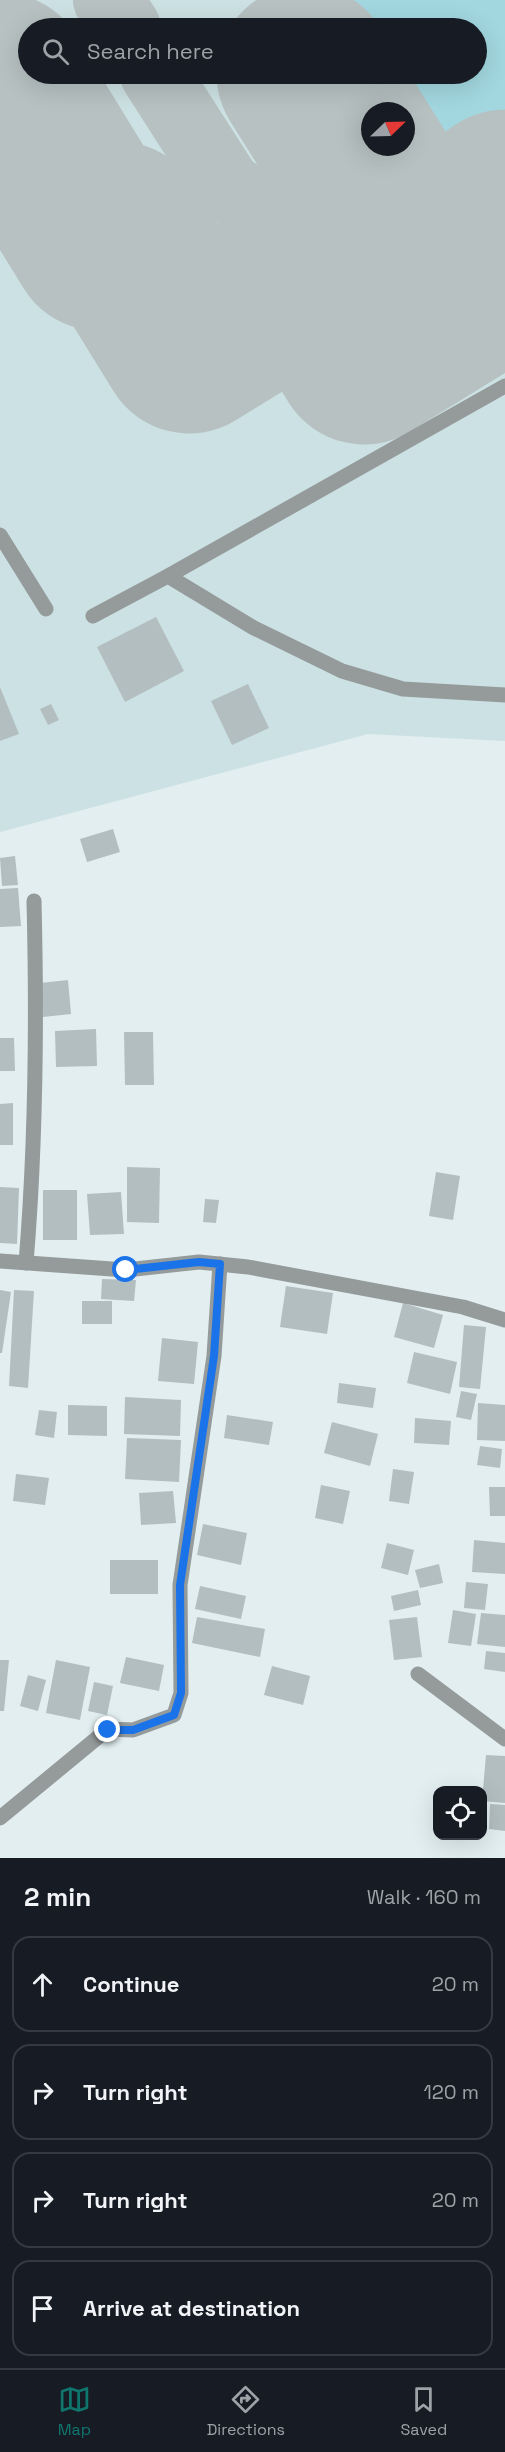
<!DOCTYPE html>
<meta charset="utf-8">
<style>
:root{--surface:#171b24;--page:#242831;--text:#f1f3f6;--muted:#9ea1a6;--line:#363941;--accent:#0f766e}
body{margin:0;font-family:"Space Grotesk",sans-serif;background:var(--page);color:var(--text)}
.controls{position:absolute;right:18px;bottom:18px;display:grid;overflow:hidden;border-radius:12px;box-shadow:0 6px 24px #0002}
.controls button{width:54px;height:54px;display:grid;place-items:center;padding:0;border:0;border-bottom:2px solid var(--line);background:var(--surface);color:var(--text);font:30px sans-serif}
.compass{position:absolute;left:361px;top:102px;width:54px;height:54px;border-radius:50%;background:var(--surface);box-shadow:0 6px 24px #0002;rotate:67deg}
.stop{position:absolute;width:18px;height:18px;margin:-14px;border:4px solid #1a73e8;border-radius:50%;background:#fff}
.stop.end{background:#1a73e8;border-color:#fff;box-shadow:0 2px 6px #0008}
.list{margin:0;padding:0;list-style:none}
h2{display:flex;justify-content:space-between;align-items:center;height:78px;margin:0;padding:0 24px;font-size:26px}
h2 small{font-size:20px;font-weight:400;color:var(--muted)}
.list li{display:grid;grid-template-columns:39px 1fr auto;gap:18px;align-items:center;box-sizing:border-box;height:96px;margin:0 12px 12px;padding:0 12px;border:2px solid var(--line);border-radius:18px}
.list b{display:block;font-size:22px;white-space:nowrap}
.list em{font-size:20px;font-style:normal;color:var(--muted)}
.icon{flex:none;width:33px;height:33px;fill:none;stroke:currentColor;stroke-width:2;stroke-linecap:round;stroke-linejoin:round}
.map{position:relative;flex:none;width:505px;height:1858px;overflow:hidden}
.search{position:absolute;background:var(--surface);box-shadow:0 6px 24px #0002;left:18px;right:18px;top:18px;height:66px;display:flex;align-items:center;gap:15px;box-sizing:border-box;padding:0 21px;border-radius:33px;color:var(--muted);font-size:22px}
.sheet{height:510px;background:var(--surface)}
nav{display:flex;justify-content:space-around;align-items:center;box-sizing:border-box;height:84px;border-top:2px solid var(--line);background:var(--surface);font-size:16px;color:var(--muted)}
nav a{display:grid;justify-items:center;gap:3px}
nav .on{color:var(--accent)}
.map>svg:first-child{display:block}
.built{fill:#cce1e3;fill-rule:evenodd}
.green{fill:#a2d7df;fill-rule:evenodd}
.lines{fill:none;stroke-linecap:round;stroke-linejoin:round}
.taxiway{stroke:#b7c1c2;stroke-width:70}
.runway{stroke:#b7c1c2;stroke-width:177}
.building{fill:#b3bec0}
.service{stroke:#959a9b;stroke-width:15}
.minor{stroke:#959a9b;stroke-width:15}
.route{stroke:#1a73e8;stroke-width:8}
</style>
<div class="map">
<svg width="505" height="1858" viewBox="0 0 505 1858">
<rect width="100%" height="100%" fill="#e2eef0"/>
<path class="built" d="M0,0H505V741L368,734L0,832ZM28,28H476V74H28ZM370,111H406V147H370Z"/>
<path class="green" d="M278,0H505V193C461,220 428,233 392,187L322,74H476V28H295ZM370,111H406V147H370Z"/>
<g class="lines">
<g class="taxiway">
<path d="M108,0L126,28"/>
<path d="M155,74L228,188L356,260L377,278L393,285L410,288L436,279L505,236"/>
</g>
<g class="runway">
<path d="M305,74L406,235C411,240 415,244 422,245C436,246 490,208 505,198"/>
<path d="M0,81L99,242L118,230L189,345L311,270L364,356L505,269"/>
</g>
</g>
<g class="building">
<path d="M156,617L184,671L125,702L97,647Z"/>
<path d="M248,684L269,728L232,745L211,701Z"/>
<path d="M0,687L19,734L0,741Z"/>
<path d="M51,704L59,720L48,725L40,709Z"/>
<path d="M113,829L120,852L87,862L80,839Z"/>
<path d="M15,856L18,885L2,886L0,858Z"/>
<path d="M18,888L21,926L0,927V889Z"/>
<path d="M68,980L71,1014L43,1017L40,983Z"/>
<path d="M96,1029L97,1066L56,1067L55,1031Z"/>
<path d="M124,1032H153L154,1085H125Z"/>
<path d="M0,1038H14L15,1071H0Z"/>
<path d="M13,1103V1145H0V1104Z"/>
<path d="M127,1167L160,1168L159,1223L127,1222Z"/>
<path d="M436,1172L460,1176L453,1220L429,1216Z"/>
<path d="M0,1187L19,1188L17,1244L0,1243Z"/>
<rect x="43" y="1190" width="34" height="50"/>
<path d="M121,1192L124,1234L90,1235L87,1194Z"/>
<path d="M205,1199L219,1200L216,1223L203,1222Z"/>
<path d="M102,1279L136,1280L134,1301L101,1299Z"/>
<path d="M286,1286L333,1293L327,1334L280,1327Z"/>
<path d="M0,1290L11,1292L2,1353H0Z"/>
<path d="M14,1290L34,1291L28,1388L9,1386Z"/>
<rect x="82" y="1301" width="30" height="23"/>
<path d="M403,1303L443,1315L434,1348L394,1337Z"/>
<path d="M464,1325L486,1327L480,1389L459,1387Z"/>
<path d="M162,1338L198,1342L194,1384L158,1381Z"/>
<path d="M414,1352L457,1362L450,1394L407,1383Z"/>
<path d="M339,1383L376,1388L373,1408L337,1403Z"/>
<path d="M461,1391L477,1394L471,1420L456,1417Z"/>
<path d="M125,1397L181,1400L180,1436L124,1434Z"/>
<path d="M478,1403L505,1405V1441L477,1440Z"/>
<path d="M68,1405L107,1406V1436L68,1435Z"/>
<path d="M39,1410L57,1412L54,1438L35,1435Z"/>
<path d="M227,1415L273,1422L269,1445L224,1438Z"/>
<path d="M415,1418L451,1421L449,1445L414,1443Z"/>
<path d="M332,1422L378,1434L370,1466L324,1453Z"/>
<path d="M127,1438L181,1440L179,1482L125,1479Z"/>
<path d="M480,1446L502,1449L500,1468L477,1465Z"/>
<path d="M393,1469L414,1472L409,1504L389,1501Z"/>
<path d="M16,1474L49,1478L45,1505L13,1501Z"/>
<path d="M321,1485L350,1491L343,1524L315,1518Z"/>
<path d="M489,1487H505V1516H490Z"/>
<path d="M173,1491L176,1523L141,1525L139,1493Z"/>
<path d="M203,1524L247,1533L241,1565L197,1555Z"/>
<path d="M474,1540L505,1543V1574L472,1572Z"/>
<path d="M387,1543L414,1550L408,1575L381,1568Z"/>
<rect x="110" y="1560" width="48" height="34"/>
<path d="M439,1564L443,1583L420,1588L415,1570Z"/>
<path d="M466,1582L488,1584L485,1610L464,1608Z"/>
<path d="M200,1586L246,1596L241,1619L195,1609Z"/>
<path d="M418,1590L421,1605L394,1611L391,1596Z"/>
<path d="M453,1610L476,1614L471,1646L448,1643Z"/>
<path d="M481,1613L505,1615V1647L477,1644Z"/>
<path d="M197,1617L265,1629L260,1657L192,1643Z"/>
<path d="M417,1617L422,1657L394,1660L389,1620Z"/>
<path d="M486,1651L505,1653V1672L484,1669Z"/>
<path d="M126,1657L164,1665L159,1691L120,1683Z"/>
<path d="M0,1660H9L4,1711H0Z"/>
<path d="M56,1660L90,1667L80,1720L46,1713Z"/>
<path d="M272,1666L310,1676L303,1705L264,1695Z"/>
<path d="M28,1675L46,1680L38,1711L20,1706Z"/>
<path d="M94,1682L113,1686L107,1715L88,1711Z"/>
<path d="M486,1755L505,1756V1803L482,1801Z"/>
<path d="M490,1804L505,1805V1831L489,1829Z"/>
</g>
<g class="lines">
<g class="service">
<path d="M0,535L46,609"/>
<path d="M168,576L505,386"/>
<path d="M93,616L168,576L254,628L342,671L403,689L505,695"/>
</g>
<g class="minor">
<path d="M0,1261L126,1270L199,1262L248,1267L463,1307L505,1320"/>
<path d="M26,1263C36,1142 37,1021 34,901"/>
<path d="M418,1674L505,1739"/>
<path d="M0,1818L108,1729L133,1730L174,1715L181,1693L180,1585L214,1356L220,1264"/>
</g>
</g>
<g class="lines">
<path class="route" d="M108,1730H133L174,1715L181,1693L180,1585L214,1356L220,1264L199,1262L126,1270"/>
</g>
</svg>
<div class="controls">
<button><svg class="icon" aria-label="locate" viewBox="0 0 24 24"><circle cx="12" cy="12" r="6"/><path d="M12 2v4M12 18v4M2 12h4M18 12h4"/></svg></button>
</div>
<svg class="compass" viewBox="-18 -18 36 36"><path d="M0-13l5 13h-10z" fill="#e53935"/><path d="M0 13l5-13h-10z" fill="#9ea1a6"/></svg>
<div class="stop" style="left:126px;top:1270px"></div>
<div class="stop end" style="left:108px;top:1730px"></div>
<div class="search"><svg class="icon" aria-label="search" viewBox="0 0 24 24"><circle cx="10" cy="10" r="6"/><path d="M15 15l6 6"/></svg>Search here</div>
</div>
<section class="sheet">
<h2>2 min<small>Walk · 160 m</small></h2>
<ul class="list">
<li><svg class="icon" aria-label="ahead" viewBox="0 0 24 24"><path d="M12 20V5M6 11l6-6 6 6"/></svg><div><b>Continue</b></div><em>20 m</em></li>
<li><svg class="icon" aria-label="right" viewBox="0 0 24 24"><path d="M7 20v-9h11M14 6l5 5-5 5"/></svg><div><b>Turn right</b></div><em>120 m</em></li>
<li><svg class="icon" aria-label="right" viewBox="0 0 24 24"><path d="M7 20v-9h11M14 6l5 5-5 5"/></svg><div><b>Turn right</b></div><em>20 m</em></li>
<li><svg class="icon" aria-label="arrive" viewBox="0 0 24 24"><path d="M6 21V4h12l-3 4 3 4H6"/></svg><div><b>Arrive at destination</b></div></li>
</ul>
</section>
<nav>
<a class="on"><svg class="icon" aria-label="map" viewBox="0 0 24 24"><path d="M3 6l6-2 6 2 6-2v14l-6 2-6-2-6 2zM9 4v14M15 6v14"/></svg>Map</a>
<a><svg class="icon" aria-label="directions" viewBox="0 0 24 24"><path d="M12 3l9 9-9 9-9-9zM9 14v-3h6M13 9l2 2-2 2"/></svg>Directions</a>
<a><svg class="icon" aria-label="saved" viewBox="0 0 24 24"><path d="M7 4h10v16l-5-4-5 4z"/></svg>Saved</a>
</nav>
